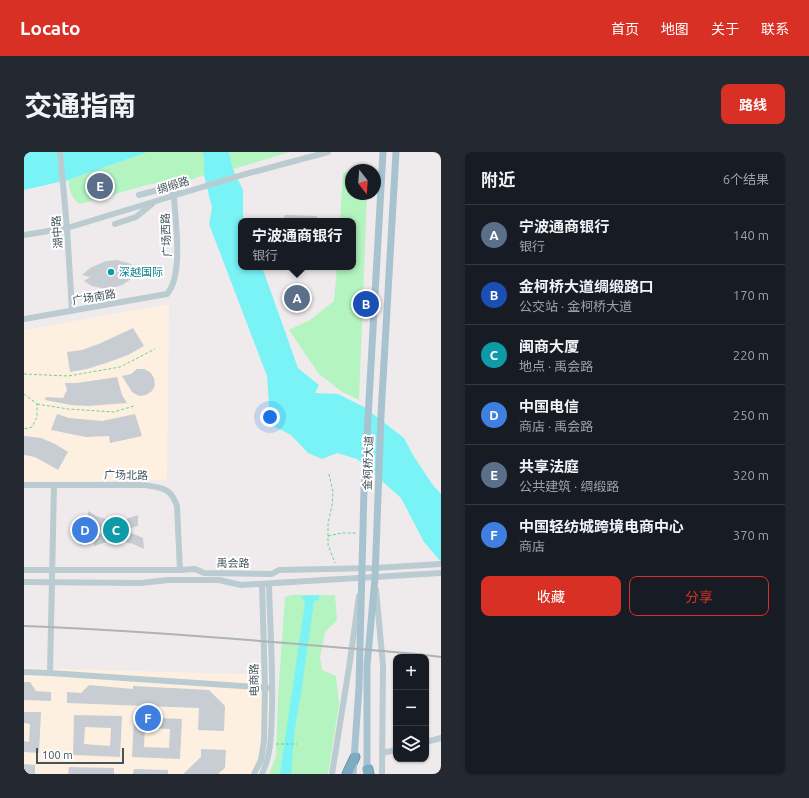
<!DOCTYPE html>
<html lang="zh">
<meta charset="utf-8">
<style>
:root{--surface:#171b24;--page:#242831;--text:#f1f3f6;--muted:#9ea1a6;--line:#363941;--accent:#d93025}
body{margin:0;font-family:Ubuntu,"Noto Sans SC",sans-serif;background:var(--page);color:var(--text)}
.controls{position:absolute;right:12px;bottom:12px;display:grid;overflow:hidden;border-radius:8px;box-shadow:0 1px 3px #0004}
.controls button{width:36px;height:36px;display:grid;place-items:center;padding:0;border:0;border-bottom:1px solid var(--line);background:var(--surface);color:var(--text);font:20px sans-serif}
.compass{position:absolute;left:321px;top:12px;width:36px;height:36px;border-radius:50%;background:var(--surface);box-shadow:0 1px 3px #0004;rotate:163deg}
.scale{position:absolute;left:12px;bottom:10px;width:88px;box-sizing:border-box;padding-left:4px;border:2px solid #42545c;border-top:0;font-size:11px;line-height:14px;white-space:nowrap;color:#42545c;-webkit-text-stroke:3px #fff;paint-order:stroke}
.you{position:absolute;left:246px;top:265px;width:14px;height:14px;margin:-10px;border:3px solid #fff;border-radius:50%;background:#1a73e8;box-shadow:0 0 0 6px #1a73e833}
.badge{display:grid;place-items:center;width:26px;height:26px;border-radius:50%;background:var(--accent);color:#fff;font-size:13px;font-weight:700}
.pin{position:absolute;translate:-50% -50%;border:2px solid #fff;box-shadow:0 1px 4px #0006}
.popup{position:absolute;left:214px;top:66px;width:118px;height:52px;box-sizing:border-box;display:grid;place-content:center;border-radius:8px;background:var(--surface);filter:drop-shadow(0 1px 3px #0005);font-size:13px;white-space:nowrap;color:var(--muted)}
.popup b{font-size:15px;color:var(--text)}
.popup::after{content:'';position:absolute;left:50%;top:100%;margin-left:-8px;border:8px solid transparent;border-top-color:var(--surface)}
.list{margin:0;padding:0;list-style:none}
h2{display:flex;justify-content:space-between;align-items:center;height:52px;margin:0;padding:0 16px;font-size:17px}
h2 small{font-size:13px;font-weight:400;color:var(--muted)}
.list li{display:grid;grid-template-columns:26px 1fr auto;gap:12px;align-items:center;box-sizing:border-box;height:60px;padding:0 16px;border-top:1px solid var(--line)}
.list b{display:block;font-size:15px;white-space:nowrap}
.list p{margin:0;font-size:13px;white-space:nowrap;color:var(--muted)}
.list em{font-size:13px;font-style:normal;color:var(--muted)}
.actions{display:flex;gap:8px;padding:12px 16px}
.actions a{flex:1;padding:9px 0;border:1px solid var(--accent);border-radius:8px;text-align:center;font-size:14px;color:var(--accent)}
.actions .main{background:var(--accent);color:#fff}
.icon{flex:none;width:22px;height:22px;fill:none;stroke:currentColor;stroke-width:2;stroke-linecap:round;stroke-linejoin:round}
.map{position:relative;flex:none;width:417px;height:622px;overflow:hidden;border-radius:8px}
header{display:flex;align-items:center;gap:24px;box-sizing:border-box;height:56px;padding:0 20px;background:var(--accent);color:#fff}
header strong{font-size:19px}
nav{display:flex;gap:22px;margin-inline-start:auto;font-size:14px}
.intro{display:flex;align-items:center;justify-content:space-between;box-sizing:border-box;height:96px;padding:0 24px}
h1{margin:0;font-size:28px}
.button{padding:10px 18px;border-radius:8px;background:var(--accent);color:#fff;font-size:14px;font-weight:700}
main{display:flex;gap:24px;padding:0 24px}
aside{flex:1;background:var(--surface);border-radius:8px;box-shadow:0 1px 3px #0004}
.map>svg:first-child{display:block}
.commercial{fill:#fef0e1}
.green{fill:#b3f4c0}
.water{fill:#7af3f7}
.building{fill:#c7cdd2;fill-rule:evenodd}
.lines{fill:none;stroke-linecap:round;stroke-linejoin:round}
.highway-casing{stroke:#6896ae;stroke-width:11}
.path{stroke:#67d68b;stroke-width:1;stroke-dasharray:3 2;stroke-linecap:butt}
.minor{stroke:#bacbd1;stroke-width:6}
.major{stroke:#a7c3cf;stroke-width:7}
.highway{stroke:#7dabc2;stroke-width:9}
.rail{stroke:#adb3b8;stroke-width:2}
.culture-dot{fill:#0f9aa8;stroke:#fff;stroke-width:1.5}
.labels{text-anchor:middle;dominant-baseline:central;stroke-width:4;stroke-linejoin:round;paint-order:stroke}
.street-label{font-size:11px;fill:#42545c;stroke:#fff}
.culture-label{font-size:11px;fill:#0d838f;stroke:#fff;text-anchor:start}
</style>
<header>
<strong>Locato</strong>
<nav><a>首页</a><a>地图</a><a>关于</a><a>联系</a></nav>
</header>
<div class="intro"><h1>交通指南</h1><a class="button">路线</a></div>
<main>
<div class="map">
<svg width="417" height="622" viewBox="0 0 417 622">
<rect width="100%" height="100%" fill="#efebec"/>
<g class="commercial">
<path d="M145,152L143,328L0,330V178Z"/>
<path d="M0,516L250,523L244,610L238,622H0Z"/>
</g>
<g class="green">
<path d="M124,0H178L180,5V23L160,30L126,32L56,52C47,47 46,38 44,28Z"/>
<path d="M205,0H266L209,17Z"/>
<path d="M327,19V42H343L335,248L317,239L295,222L265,178L286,168L310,149L313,115H329V69H316L319,21Z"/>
<path d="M268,443H311L313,468L301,480L296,505L298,518L312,524L315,553L304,622H245L252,604L254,545L261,445Z"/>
</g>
<g class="water">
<path d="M6,0H124L44,28L0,38V1Z"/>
<path d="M178,0H205L209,17L219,38V64L221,69H217V115H238L274,216L295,233L291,241L314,242L340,255L380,286L389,303L408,332L417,342V410L400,390L377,346L333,307L313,301L298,307L284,301L267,283L251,275L238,271L245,254L243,224L185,72L188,56L180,23V5Z"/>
<path d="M295,443V448L290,449L278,535L271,576L267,622H256L281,451L277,444Z"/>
</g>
<g class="building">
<path d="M261,63L293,64V69H259Z"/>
<path d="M93,108L104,111L114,115L115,118L107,127L98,133L87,136H77L68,134L60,129L66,125L58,123L66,116L82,109Z"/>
<path d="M109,176L120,194L104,203L85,210L63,217L46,220L43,200L58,198L77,191Z"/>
<path d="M113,217H120L126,220L130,226L131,233L128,239L122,243L115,244L108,240L98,224L107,222Z"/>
<path d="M93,225L98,243L103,251L64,254L47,253L21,248L22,245L39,246L43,238L41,231H53Z"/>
<path d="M33,262L45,266L78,269L111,262L118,284L86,291L85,284L62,285L27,278Z"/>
<path d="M0,284L17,286L31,292L44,300L34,318L11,305L0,303Z"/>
<path d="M64,359L72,364L85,368H99L114,363V374L100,378L119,386L120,397L109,392L97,389L83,390L70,394L69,383L83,380L63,372Z"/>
<path d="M0,530H6L12,539L27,540V549L0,548Z"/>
<path d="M65,533L109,537V534L185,538L201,554L200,579L174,578L175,556L43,551V540L57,541Z"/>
<path d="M0,560H17L15,601L0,600V589L5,590L6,572L0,571Z"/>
<path d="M50,563L98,564L96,605L49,603ZM61,575L87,576L86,594L60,592Z"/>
<path d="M110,565L158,567L156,607L108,605ZM121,576L146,577L145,596L120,595Z"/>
<path d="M177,597L202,598L201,616L194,622H159L177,605Z"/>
<path d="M0,612L11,613V622H0Z"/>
<path d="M45,615L90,616V622H44Z"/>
<path d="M110,617L144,618V622H109Z"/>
</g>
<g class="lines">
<defs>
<g id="highway">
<path d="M344,617L345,622"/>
<path d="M323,622L331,605"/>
</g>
</defs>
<use href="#highway" class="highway-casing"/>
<g class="path">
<path d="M0,222L44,224L96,215L131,197"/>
<path d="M0,242L13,252V265L8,275L0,277"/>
<path d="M13,252L44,257L90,260L110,254"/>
<path d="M305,322L309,340L308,353L304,372V393L311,411"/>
<path d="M304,384L318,381H333"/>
<path d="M252,592H273"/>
</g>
<g class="minor">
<path d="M36,0L43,76L48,159"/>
<path d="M115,43L134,38L155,40"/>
<path d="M91,72L112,65L128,52"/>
<path d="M0,83L43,76L218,23L304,0"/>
<path d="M0,167L143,142C160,122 151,69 150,44"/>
<path d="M0,333H121C139,336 147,336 153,354L156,418"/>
<path d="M0,418H156L171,417L180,421L248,422L255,418L351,416L417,412"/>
<path d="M0,430L117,431L144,428H195L217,433L417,421"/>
<path d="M352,438L359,513L358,622"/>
<path d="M0,520L26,521L248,536"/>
<path d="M26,521L30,333"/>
<path d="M402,590L417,586"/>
<path d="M358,601L372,598"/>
<path d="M230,622L237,608L240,589L241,535L238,432"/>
<path d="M238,622C248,600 247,580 248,556C249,514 246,473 245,432"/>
<path d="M308,622L326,509L335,444"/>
</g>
<g class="major">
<path d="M329,622L335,535L340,337L359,0"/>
<path d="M343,622V514L351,426L357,263L372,0"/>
</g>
<use href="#highway" class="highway"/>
<path class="rail" d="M0,474C131,479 262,491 393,502L417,505"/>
</g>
<circle class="culture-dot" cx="87" cy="120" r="4"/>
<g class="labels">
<g class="street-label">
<text transform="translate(149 33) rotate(-17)">绸缎路</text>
<text transform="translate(33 80) rotate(-94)">湖中路</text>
<text transform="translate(142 83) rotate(-93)">广场西路</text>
<text transform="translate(70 145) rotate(-10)">广场南路</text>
<text transform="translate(344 311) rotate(-88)">金柯桥大道</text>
<text transform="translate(102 323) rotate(1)">广场北路</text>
<text transform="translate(209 411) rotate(1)">禹会路</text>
<text transform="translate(230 528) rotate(-91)">电商路</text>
</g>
<g class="culture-label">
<text x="95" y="120">深越国际</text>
</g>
</g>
</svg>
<div class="controls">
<button>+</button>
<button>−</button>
<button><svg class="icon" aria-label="layers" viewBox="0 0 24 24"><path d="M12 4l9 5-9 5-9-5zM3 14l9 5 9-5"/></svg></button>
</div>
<svg class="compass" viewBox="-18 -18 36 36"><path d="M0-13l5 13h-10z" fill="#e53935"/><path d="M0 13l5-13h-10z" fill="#9ea1a6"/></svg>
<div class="scale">100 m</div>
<div class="you"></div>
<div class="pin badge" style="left:273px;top:146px;background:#5c6f8a">A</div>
<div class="popup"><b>宁波通商银行</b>银行</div>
<div class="pin badge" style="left:342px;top:152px;background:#1a4fb4">B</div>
<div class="pin badge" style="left:92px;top:378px;background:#0f9aa8">C</div>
<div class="pin badge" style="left:61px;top:378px;background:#3f7fe0">D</div>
<div class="pin badge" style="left:76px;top:34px;background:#5c6f8a">E</div>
<div class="pin badge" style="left:124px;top:566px;background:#3f7fe0">F</div>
</div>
<aside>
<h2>附近<small>6个结果</small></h2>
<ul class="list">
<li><span class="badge" style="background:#5c6f8a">A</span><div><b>宁波通商银行</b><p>银行</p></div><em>140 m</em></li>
<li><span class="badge" style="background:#1a4fb4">B</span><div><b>金柯桥大道绸缎路口</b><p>公交站 · 金柯桥大道</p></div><em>170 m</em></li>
<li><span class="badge" style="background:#0f9aa8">C</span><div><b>闽商大厦</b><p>地点 · 禹会路</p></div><em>220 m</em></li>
<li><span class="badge" style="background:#3f7fe0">D</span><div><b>中国电信</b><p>商店 · 禹会路</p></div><em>250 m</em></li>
<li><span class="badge" style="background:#5c6f8a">E</span><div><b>共享法庭</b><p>公共建筑 · 绸缎路</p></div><em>320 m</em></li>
<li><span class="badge" style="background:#3f7fe0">F</span><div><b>中国轻纺城跨境电商中心</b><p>商店</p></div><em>370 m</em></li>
</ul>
<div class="actions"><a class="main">收藏</a><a>分享</a></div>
</aside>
</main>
